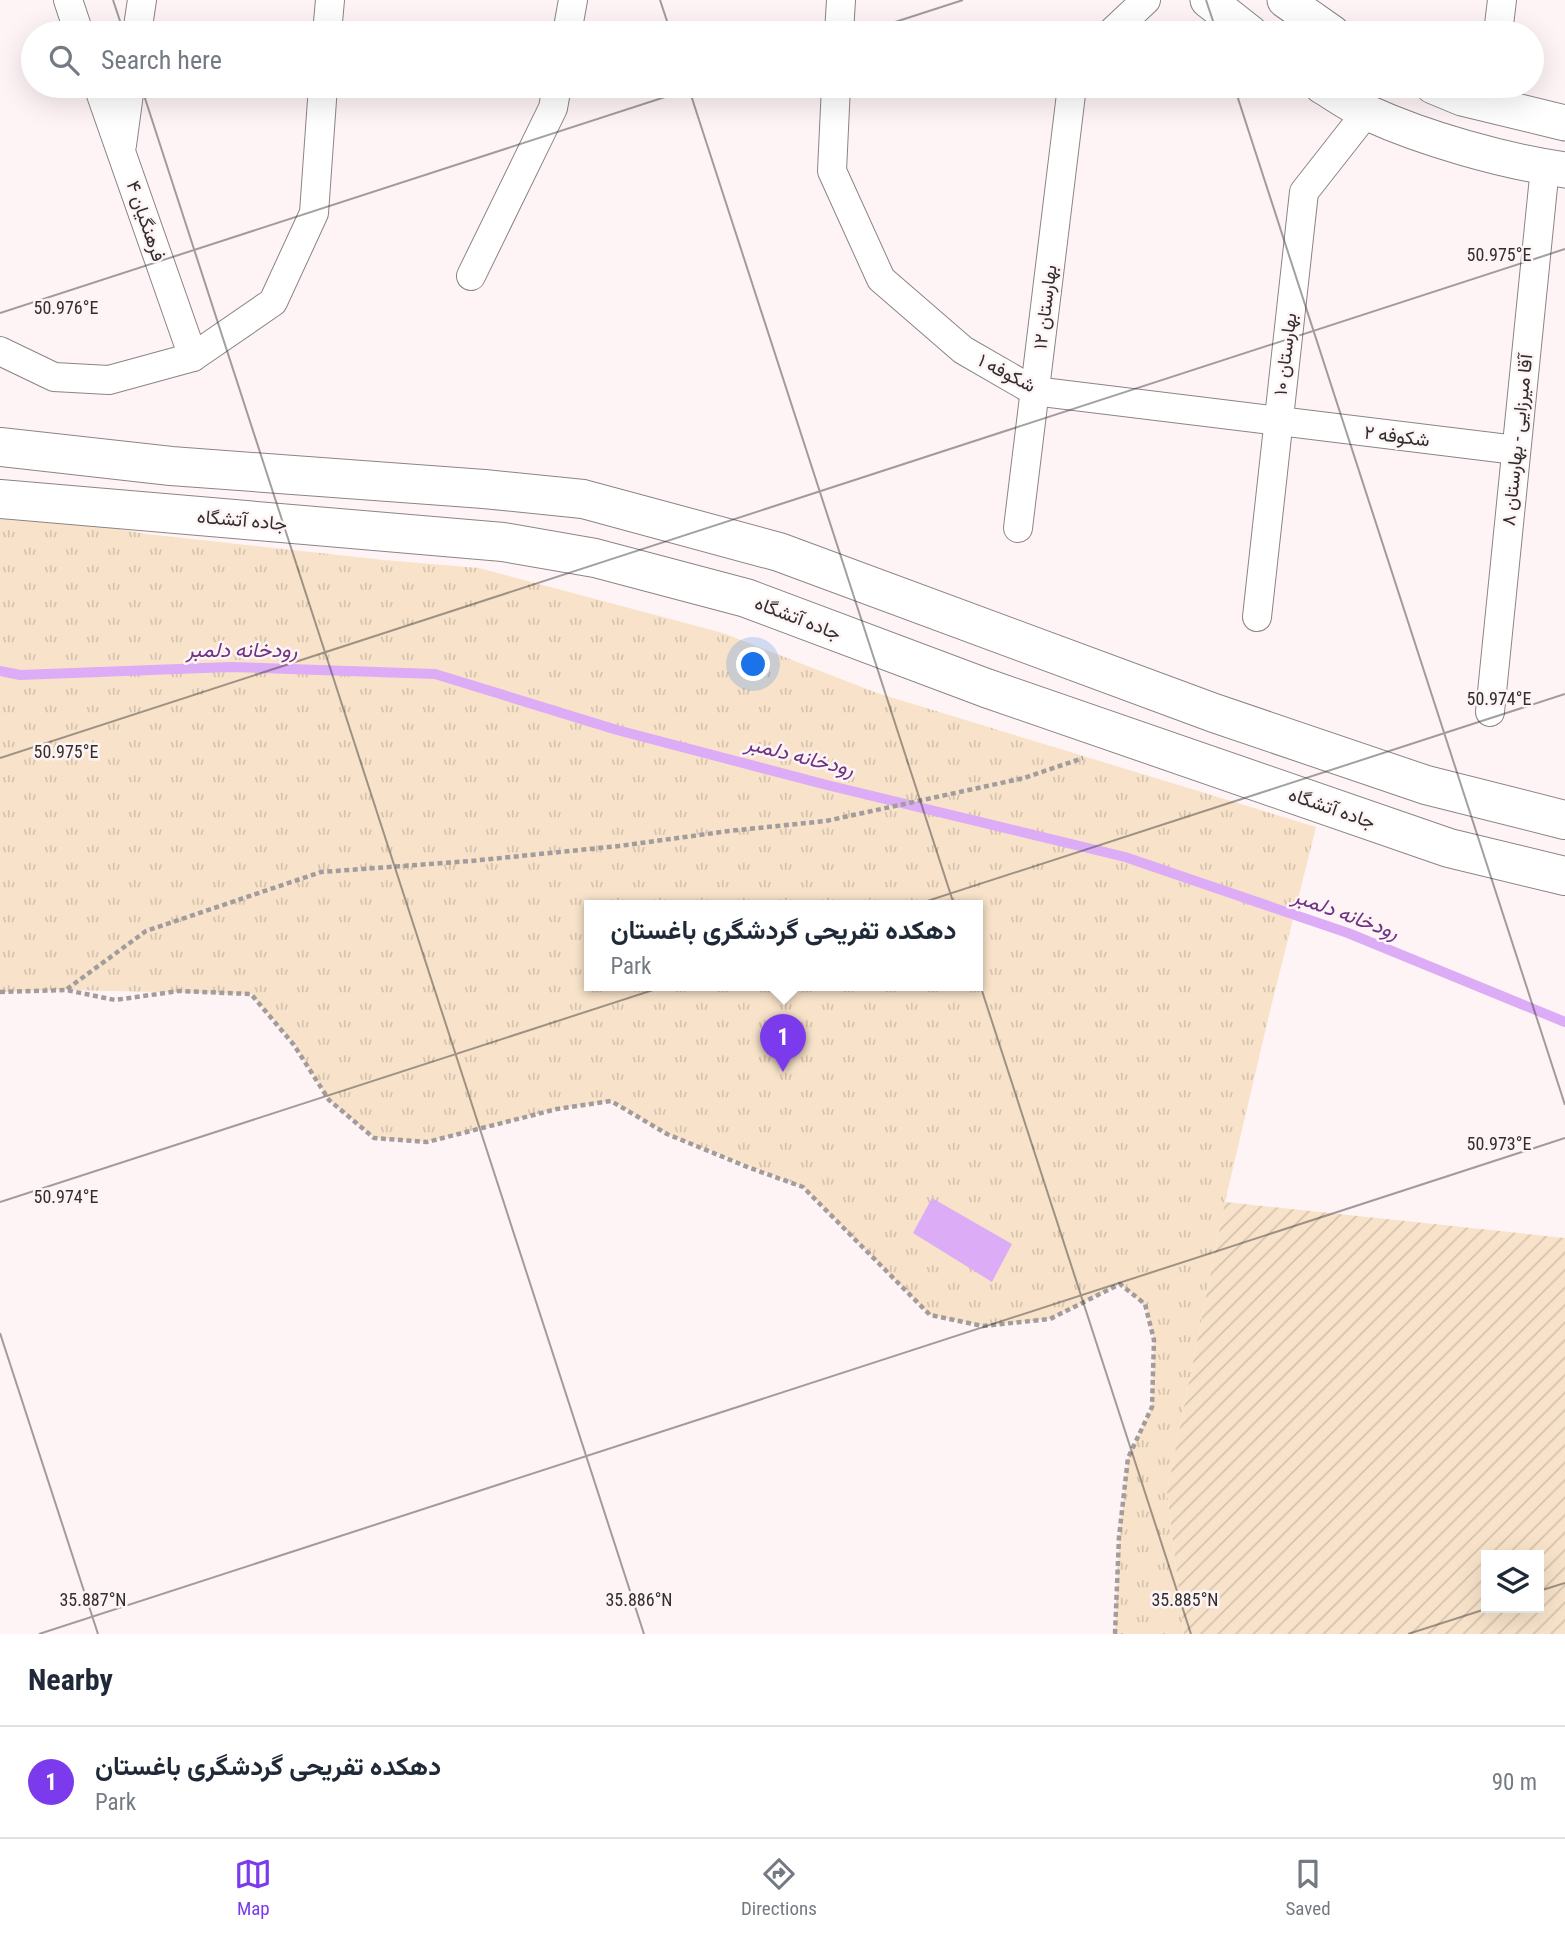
<!DOCTYPE html>
<meta charset="utf-8">
<style>
:root{--surface:#fff;--page:#f6f6f7;--text:#1f2937;--muted:#747a83;--line:#e0e1e3;--accent:#7c3aed}
body{margin:0;font-family:"Roboto Condensed",Vazirmatn,sans-serif;background:var(--page);color:var(--text)}
.controls{position:absolute;right:21px;bottom:21px;display:grid;overflow:hidden;border-radius:0px;box-shadow:0 7px 28px #0002}
.controls button{width:63px;height:63px;display:grid;place-items:center;padding:0;border:0;border-bottom:2px solid var(--line);background:var(--surface);color:var(--text);font:35px sans-serif}
.you{position:absolute;left:754px;top:665px;width:24px;height:24px;margin:-18px;border:5px solid #fff;border-radius:50%;background:#1a73e8;box-shadow:0 0 0 10px #1a73e833}
.badge{display:grid;place-items:center;width:46px;height:46px;border-radius:50%;background:var(--accent);color:#fff;font-size:23px;font-weight:700}
.pin{position:absolute;translate:-50% -58px;filter:drop-shadow(0 2px 4px #0008)}
.pin::after{content:'';position:absolute;top:37px;width:24px;height:21px;background:inherit;clip-path:polygon(0 0,100% 0,50% 100%)}
.popup{position:absolute;left:584px;top:900px;width:399px;height:91px;box-sizing:border-box;display:grid;place-content:center;border-radius:0px;background:var(--surface);filter:drop-shadow(0 2px 5px #0005);font-size:23px;white-space:nowrap;color:var(--muted)}
.popup b{font-size:26px;color:var(--text)}
.popup::after{content:'';position:absolute;left:50%;top:100%;margin-left:-14px;border:14px solid transparent;border-top-color:var(--surface)}
.list{margin:0;padding:0;list-style:none}
h2{display:flex;justify-content:space-between;align-items:center;height:91px;margin:0;padding:0 28px;font-size:30px}
h2 small{font-size:23px;font-weight:400;color:var(--muted)}
.list li{display:grid;grid-template-columns:46px 1fr auto;gap:21px;align-items:center;box-sizing:border-box;height:112px;padding:0 28px;border-top:2px solid var(--line)}
.list b{display:block;font-size:26px;white-space:nowrap}
.list p{margin:0;font-size:23px;white-space:nowrap;color:var(--muted)}
.list em{font-size:23px;font-style:normal;color:var(--muted)}
.icon{flex:none;width:38px;height:38px;fill:none;stroke:currentColor;stroke-width:2;stroke-linecap:round;stroke-linejoin:round}
.map{position:relative;flex:none;width:1565px;height:1634px;overflow:hidden}
.search{position:absolute;background:var(--surface);box-shadow:0 7px 28px #0002;left:21px;right:21px;top:21px;height:77px;display:flex;align-items:center;gap:18px;box-sizing:border-box;padding:0 24px;border-radius:38px;color:var(--muted);font-size:26px}
.sheet{height:203px;background:var(--surface)}
nav{display:flex;justify-content:space-around;align-items:center;box-sizing:border-box;height:98px;border-top:2px solid var(--line);background:var(--surface);font-size:19px;color:var(--muted)}
nav a{display:grid;justify-items:center;gap:4px}
nav .on{color:var(--accent)}
.map>svg:first-child{display:block}
.grass{fill:url(#grass-tufts);fill-rule:evenodd}
.garden{fill:url(#garden-furrows);fill-rule:evenodd}
.water{fill:#dcadf6}
.lines{fill:none;stroke-linecap:round;stroke-linejoin:round}
.stream{stroke:#dcadf6;stroke-width:10}
.minor-casing{stroke:#8c8484;stroke-width:30}
.tertiary-casing{stroke:#8c8484;stroke-width:37}
.secondary-casing{stroke:#8c8484;stroke-width:40}
.path{stroke:#a29c9c;stroke-width:4.5;stroke-dasharray:5 3.5;stroke-linecap:butt}
.minor{stroke:#fff;stroke-width:28}
.tertiary{stroke:#fff;stroke-width:35}
.secondary{stroke:#fff;stroke-width:38}
.ticks{fill:none;stroke:#312e2e;stroke-width:2;stroke-opacity:0.45}
.labels{text-anchor:middle;dominant-baseline:central;stroke-width:5;stroke-linejoin:round;paint-order:stroke}
.street-label{font-size:19px;fill:#312e2e;stroke:#fef4f5}
.water-label{font-size:21px;font-style:italic;fill:#6b3286;stroke:#fef4f5}
.ticks-label{font-size:18px;text-anchor:middle;fill:#312e2e;stroke:#fef4f5;stroke-width:5;stroke-linejoin:round;paint-order:stroke}
</style>
<div class="map">
<svg width="1565" height="1634" viewBox="0 0 1565 1634">
<defs>
<pattern id="grass-tufts" width="24" height="20" patternUnits="userSpaceOnUse" patternTransform="scale(1.75)"><rect width="24" height="20" fill="#f8e3ca"/><path d="M3 7l-1-3M5 7V3M7 7l1-3M15 17l-1-3M17 17v-4M19 17l1-3" fill="none" stroke="#d5c3ae"/></pattern>
<pattern id="garden-furrows" width="10" height="10" patternUnits="userSpaceOnUse" patternTransform="scale(1.75)"><rect width="10" height="10" fill="#f8e3ca"/><path d="M-1 1l2-2M0 10L10 0M9 11l2-2" fill="none" stroke="#d5c3ae"/></pattern>
</defs>
<rect width="100%" height="100%" fill="#fef4f5"/>
<path class="grass" d="M0,507L146,534L384,560L479,568L723,633L877,693L1316,827L1270,1011L1225,1202L1167,1492L1184,1634H1115L1119,1537L1128,1458L1152,1407L1154,1340L1145,1305L1120,1284L1050,1319L983,1326L930,1315L803,1187L667,1134L612,1101L557,1109L427,1142L374,1138L329,1100L294,1044L251,994L66,990L0,992ZM589,906H977V986H589Z"/>
<path class="garden" d="M1225,1202L1565,1238V1634H1184L1167,1492ZM1486,1555H1539V1608H1486Z"/>
<path class="water" d="M932,1198L1012,1244L992,1282L913,1233Z"/>
<g class="lines">
<path class="stream" d="M0,671L20,675L231,667L435,674L617,730L827,785L1125,857L1348,933L1565,1022"/>
<defs>
<g id="minor">
<path d="M68,0L79,33"/>
<path d="M137,33L142,0"/>
<path d="M327,33L330,0"/>
<path d="M567,33L573,0"/>
<path d="M839,33L841,0"/>
<path d="M1111,33L1146,0"/>
<path d="M1498,33L1502,0"/>
<path d="M98,86L193,357"/>
<path d="M836,86L832,171L881,279L963,350L1034,391L1516,450"/>
<path d="M122,145L130,86"/>
<path d="M471,276L553,108L557,86"/>
<path d="M0,351L54,377L109,380L193,357L273,302L314,213L323,86"/>
<path d="M1018,528L1072,86"/>
<path d="M1257,617L1304,192L1366,113"/>
<path d="M1490,712L1545,167"/>
</g>
<g id="tertiary">
<path d="M1208,0L1250,33"/>
<path d="M1285,0L1332,33"/>
<path d="M1322,86C1337,95 1352,106 1368,113C1425,139 1503,161 1565,170"/>
<path d="M1433,86L1462,98L1565,123"/>
</g>
<g id="secondary">
<path d="M0,447L171,466L484,489L583,499L779,552L1214,713L1426,785L1565,820"/>
<path d="M0,499L503,542L595,558L746,598L986,688L1449,848L1565,876"/>
</g>
</defs>
<use href="#minor" class="minor-casing"/>
<use href="#tertiary" class="tertiary-casing"/>
<use href="#secondary" class="secondary-casing"/>
<g class="path">
<path d="M67,989L146,931L321,872L471,861L619,846L729,831L826,821L1024,778L1083,758"/>
<path d="M0,992L66,990L115,1000L179,991L251,994L294,1045L329,1100L374,1138L427,1142L557,1109L611,1101L667,1134L750,1168L803,1187L930,1315L983,1326L1050,1319L1120,1284L1145,1304L1154,1340L1152,1407L1128,1458L1119,1537L1115,1634"/>
</g>
<use href="#minor" class="minor"/>
<use href="#tertiary" class="tertiary"/>
<use href="#secondary" class="secondary"/>
</g>
<path class="ticks" d="M113,0L124,33M660,0L671,33M1206,0L1217,33M861,33L963,0M141,86L644,1634M688,86L1191,1634M1234,86L1565,1105M0,313L699,86M0,758L1565,249M0,1202L1565,694M0,1333L98,1634M1539,1591L1565,1583M39,1634L1565,1138M1408,1634L1489,1608"/>
<g class="labels">
<g class="street-label">
<text transform="translate(146 221) rotate(71)">فرهنگیان ۴</text>
<text transform="translate(1045 307) rotate(-83)">بهارستان ۱۲</text>
<text transform="translate(1285 354) rotate(-83)">بهارستان ۱۰</text>
<text transform="translate(1007 373) rotate(27)">شکوفه ۱</text>
<text transform="translate(1397 436) rotate(7)">شکوفه ۲</text>
<text transform="translate(1517 440) rotate(-84)">آقا میرزایی - بهارستان ۸</text>
<text transform="translate(242 520) rotate(5)">جاده آتشگاه</text>
<text transform="translate(798 618) rotate(21)">جاده آتشگاه</text>
<text transform="translate(1332 808) rotate(19)">جاده آتشگاه</text>
</g>
<g class="water-label">
<text x="242" y="650">رودخانه دلمبر</text>
<text transform="translate(800 756) rotate(14)">رودخانه دلمبر</text>
<text transform="translate(1346 914) rotate(20)">رودخانه دلمبر</text>
</g>
</g>
<g class="ticks-label">
<text x="1499" y="261">50.975°E</text>
<text x="66" y="314">50.976°E</text>
<text x="1499" y="705">50.974°E</text>
<text x="66" y="758">50.975°E</text>
<text x="1499" y="1150">50.973°E</text>
<text x="66" y="1203">50.974°E</text>
<text x="93" y="1606">35.887°N</text>
<text x="639" y="1606">35.886°N</text>
<text x="1185" y="1606">35.885°N</text>
</g>
</svg>
<div class="controls">
<button><svg class="icon" aria-label="layers" viewBox="0 0 24 24"><path d="M12 4l9 5-9 5-9-5zM3 14l9 5 9-5"/></svg></button>
</div>
<div class="you"></div>
<div class="pin badge" style="left:783px;top:1072px">1</div>
<div class="popup"><b>دهکده تفریحی گردشگری باغستان</b>Park</div>
<div class="search"><svg class="icon" aria-label="search" viewBox="0 0 24 24"><circle cx="10" cy="10" r="6"/><path d="M15 15l6 6"/></svg>Search here</div>
</div>
<section class="sheet">
<h2>Nearby<small></small></h2>
<ul class="list">
<li><span class="badge">1</span><div><b>دهکده تفریحی گردشگری باغستان</b><p>Park</p></div><em>90 m</em></li>
</ul>
</section>
<nav>
<a class="on"><svg class="icon" aria-label="map" viewBox="0 0 24 24"><path d="M3 6l6-2 6 2 6-2v14l-6 2-6-2-6 2zM9 4v14M15 6v14"/></svg>Map</a>
<a><svg class="icon" aria-label="directions" viewBox="0 0 24 24"><path d="M12 3l9 9-9 9-9-9zM9 14v-3h6M13 9l2 2-2 2"/></svg>Directions</a>
<a><svg class="icon" aria-label="saved" viewBox="0 0 24 24"><path d="M7 4h10v16l-5-4-5 4z"/></svg>Saved</a>
</nav>
